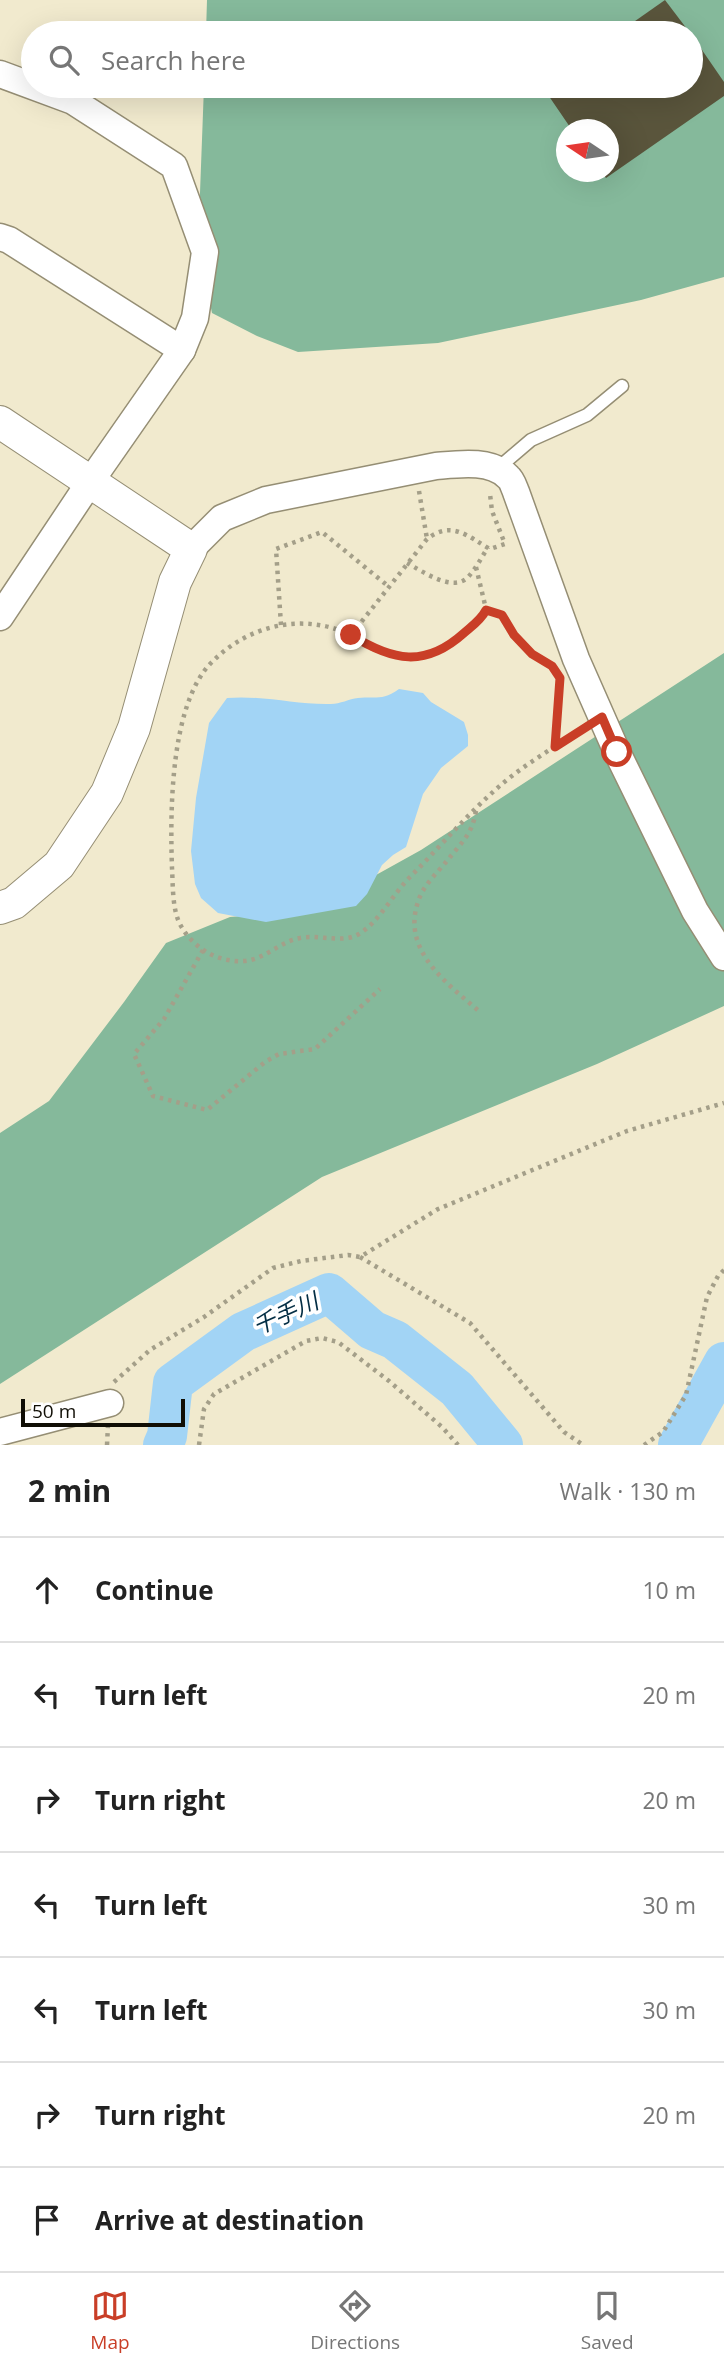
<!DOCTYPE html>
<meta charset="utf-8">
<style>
:root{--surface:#fff;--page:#f2f2f2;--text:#222;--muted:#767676;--line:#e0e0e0;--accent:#c93e27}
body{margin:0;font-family:"Open Sans","Noto Sans JP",sans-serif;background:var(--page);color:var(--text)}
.compass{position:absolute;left:556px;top:119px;width:63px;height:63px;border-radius:50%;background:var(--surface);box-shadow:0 7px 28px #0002;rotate:283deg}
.scale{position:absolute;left:21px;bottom:18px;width:164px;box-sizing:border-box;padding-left:7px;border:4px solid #100e05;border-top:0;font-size:19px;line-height:24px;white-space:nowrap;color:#100e05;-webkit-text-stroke:5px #fff;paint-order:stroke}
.stop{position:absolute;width:21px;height:21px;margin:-16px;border:5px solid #c93e27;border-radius:50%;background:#fff}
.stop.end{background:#c93e27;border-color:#fff;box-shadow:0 2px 7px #0008}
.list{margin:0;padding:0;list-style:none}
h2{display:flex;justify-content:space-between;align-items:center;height:91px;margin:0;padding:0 28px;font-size:30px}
h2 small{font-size:23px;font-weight:400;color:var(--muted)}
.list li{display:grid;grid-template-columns:46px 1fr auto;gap:21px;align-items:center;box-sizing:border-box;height:105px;padding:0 28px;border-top:2px solid var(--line)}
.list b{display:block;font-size:26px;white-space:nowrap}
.list em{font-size:23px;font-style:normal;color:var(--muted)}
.icon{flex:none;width:38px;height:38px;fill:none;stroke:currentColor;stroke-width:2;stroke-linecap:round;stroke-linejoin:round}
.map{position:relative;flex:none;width:724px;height:1445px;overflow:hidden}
.search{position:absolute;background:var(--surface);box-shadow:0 7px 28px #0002;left:21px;right:21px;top:21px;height:77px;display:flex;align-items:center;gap:18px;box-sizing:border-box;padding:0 24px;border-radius:38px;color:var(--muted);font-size:26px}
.sheet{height:826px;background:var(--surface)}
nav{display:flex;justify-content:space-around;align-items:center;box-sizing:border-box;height:98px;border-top:2px solid var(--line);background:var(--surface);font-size:19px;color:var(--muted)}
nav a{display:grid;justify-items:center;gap:4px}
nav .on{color:var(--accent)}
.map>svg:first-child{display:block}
.forest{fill:#85b99b;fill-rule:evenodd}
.water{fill:#a2d4f5}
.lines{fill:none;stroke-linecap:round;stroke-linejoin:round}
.river{stroke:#a2d4f5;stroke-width:40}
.building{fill:#5a553c}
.service-casing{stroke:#958e74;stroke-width:15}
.minor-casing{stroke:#958e74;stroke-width:29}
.tertiary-casing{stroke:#958e74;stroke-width:34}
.path{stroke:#a49f89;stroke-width:4.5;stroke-dasharray:3.5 5;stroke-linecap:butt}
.service{stroke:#fff;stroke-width:12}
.minor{stroke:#fff;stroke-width:26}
.tertiary{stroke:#fff;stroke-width:32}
.route{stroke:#c93e27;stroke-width:9}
.labels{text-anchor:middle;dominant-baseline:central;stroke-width:7;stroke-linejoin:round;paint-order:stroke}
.water-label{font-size:23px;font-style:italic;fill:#042e44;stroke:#fff}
</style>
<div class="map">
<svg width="724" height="1445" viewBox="0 0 724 1445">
<rect width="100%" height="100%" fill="#f1eace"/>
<g class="forest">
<path d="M207,0H724V277L641,300L438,343L298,352L257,336L212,313L198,246L204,86H691V33H206ZM566,130H608V172H566Z"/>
<path d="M724,653V1006L597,1064L322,1177L0,1384V1133L49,1101L124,1002L166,943L230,917L313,910L421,850Z"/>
</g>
<path class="water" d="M399,689L423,693L431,702L464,722L468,735V746L441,768L423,794L406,847L393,855L382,865L367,894L356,906L266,922L218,913L201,898L195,884L191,851L196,798L209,723L227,698C263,695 296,705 331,704C340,704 349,699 358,698C377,696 382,701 399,689Z"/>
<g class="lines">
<g class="river">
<path d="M163,1445L167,1436L173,1383L243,1332L329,1293L372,1330L395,1340L457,1389L503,1445"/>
<path d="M678,1445L724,1362"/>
</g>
</g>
<g class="building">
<path d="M665,0L690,33H618Z"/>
<path d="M691,34L724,82V96L606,178L601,172H608V130H572L542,86H691Z"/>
</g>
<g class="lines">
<defs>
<path id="service" d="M497,469L531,440L587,415L622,386"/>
<g id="minor">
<path d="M0,74L73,101L174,166L205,252L195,318L182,350"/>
<path d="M0,237L9,240L182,350L90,482L0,617"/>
<path d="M191,549L222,518L266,500L436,466C458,464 491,459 508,477C512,480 514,487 516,492L576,659L617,752L695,911L724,957"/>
<path d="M0,1432L110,1403"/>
</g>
<path id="tertiary" d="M0,422L191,549L175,582L134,728L107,793L59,865L14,903L0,908"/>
</defs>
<use href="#service" class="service-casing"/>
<use href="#minor" class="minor-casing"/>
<use href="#tertiary" class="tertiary-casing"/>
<g class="path">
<path d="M419,491L427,539"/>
<path d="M407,563C422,571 454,594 469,576C476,568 482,557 488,547"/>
<path d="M476,567L486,609"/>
<path d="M281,625L276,549L322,532L388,586"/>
<path d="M351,635L427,539C452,520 467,536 490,549L505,544L492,511L490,494"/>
<path d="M553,667L532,654L514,635L502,615L486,610C481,621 469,629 460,637C434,661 401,663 369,647C358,641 348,632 336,629C291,615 244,629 211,663C170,705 170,812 172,868C173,885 172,911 181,926C194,949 219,963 245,961C265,959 281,941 300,938C319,934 342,944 359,934C379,922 393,894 410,877C438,849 464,818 494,791C520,767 553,748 583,729"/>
<path d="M555,747L560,681"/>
<path d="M476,811C472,835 461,843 446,862C437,873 422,887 418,902C401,951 448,984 480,1012"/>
<path d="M203,950L164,1019L134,1054L153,1096L207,1110L265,1062L279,1054L315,1049L380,989"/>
<path d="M360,1257L470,1323L564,1432L583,1445"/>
<path d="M114,1382L150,1350L204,1317L273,1268L301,1261L348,1255L360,1257L438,1209L627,1131L724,1103"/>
<path d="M107,1445L108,1425"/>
<path d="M199,1445L204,1409L214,1394L306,1341L322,1338L338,1342L389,1381L442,1427L458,1445"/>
<path d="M644,1445L663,1432L686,1395L707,1297L718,1276L724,1270"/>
</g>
<use href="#service" class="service"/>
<use href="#minor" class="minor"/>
<use href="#tertiary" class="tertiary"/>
</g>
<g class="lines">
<path class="route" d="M351,635C393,661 425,668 464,633C472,626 481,620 486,610L502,615L514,635L532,654L552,666L560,678L555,747L602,717L617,752"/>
</g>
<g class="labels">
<g class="water-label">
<text transform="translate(285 1313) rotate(-24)">千手川</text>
</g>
</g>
</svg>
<svg class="compass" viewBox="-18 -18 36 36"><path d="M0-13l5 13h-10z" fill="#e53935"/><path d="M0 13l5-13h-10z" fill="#767676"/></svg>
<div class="scale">50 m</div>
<div class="stop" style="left:617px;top:752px"></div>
<div class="stop end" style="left:351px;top:635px"></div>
<div class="search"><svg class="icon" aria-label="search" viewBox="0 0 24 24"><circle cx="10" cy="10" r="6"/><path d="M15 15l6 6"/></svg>Search here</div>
</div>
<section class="sheet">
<h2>2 min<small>Walk · 130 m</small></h2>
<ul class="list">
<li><svg class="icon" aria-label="ahead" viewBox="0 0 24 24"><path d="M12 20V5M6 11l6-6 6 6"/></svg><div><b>Continue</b></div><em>10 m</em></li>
<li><svg class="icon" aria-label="left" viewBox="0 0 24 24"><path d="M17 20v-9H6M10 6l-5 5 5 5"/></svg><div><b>Turn left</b></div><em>20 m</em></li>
<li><svg class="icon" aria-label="right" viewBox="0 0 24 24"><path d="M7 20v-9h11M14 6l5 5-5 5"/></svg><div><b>Turn right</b></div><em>20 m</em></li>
<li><svg class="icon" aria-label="left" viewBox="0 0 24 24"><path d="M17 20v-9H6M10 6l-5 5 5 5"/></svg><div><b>Turn left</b></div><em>30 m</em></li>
<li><svg class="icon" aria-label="left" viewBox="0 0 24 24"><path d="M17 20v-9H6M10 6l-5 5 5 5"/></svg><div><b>Turn left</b></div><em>30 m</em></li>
<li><svg class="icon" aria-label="right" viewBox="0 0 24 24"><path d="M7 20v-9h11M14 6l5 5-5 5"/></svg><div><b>Turn right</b></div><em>20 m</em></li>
<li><svg class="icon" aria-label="arrive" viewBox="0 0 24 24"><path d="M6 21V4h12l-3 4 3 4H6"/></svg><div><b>Arrive at destination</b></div></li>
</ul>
</section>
<nav>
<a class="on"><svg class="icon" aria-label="map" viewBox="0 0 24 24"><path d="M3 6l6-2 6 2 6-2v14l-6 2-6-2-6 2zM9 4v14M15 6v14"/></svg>Map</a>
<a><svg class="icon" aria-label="directions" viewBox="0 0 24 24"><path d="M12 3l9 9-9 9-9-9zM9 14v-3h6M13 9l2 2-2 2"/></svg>Directions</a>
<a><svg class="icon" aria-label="saved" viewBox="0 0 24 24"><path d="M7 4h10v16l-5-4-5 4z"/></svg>Saved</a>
</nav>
